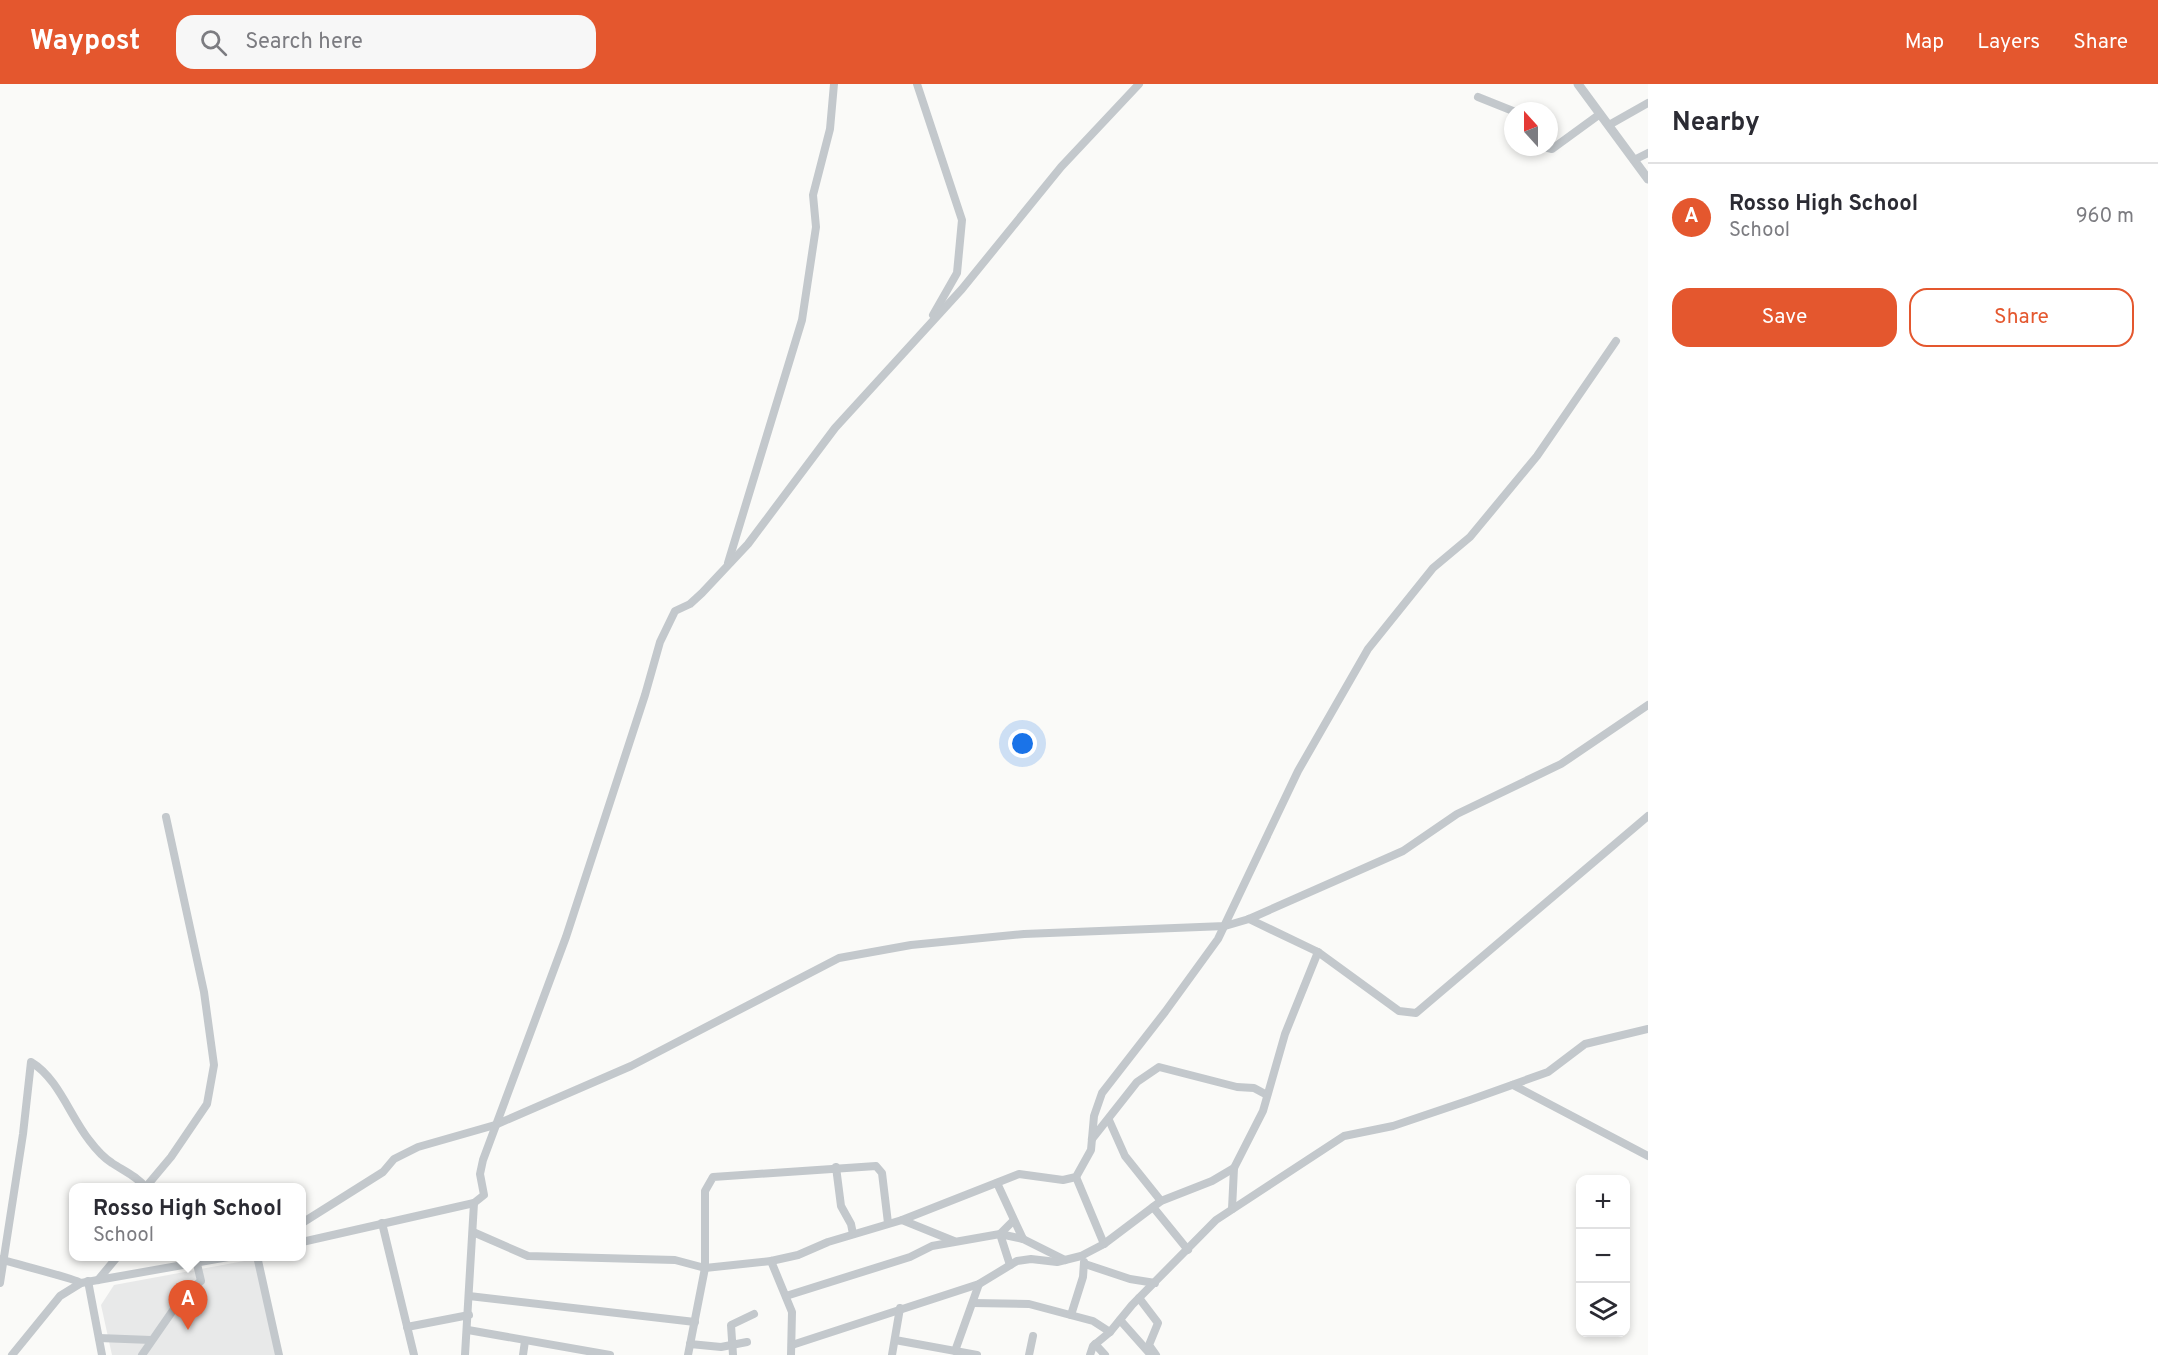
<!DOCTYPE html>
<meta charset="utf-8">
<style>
:root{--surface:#fff;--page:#f7f7f7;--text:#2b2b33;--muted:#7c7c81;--line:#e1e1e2;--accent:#e4572e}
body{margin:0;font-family:Overpass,sans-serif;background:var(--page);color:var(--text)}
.controls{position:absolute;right:18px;bottom:18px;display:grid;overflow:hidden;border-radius:12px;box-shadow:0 3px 9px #0003}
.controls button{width:54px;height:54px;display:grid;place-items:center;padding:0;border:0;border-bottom:2px solid var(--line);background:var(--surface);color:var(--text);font:30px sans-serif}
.compass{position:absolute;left:1504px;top:18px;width:54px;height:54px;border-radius:50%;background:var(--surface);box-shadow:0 3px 9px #0003;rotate:339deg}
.you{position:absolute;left:1023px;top:660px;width:21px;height:21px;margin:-15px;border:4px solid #fff;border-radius:50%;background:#1a73e8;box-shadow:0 0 0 9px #1a73e833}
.badge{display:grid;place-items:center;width:39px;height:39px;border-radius:50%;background:var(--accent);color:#fff;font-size:20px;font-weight:700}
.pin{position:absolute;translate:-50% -50px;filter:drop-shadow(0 2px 3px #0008)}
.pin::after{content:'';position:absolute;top:32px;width:21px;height:18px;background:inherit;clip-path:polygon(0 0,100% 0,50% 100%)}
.popup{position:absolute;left:69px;top:1099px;width:237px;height:78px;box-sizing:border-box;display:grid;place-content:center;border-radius:12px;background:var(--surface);filter:drop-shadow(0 2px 4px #0005);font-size:20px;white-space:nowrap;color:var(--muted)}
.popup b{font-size:22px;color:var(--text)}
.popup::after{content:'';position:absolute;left:50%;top:100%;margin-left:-12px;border:12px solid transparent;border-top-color:var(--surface)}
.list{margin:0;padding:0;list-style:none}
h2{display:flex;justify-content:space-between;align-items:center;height:78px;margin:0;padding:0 24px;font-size:26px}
h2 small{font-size:20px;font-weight:400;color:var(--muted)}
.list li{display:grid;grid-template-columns:39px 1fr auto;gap:18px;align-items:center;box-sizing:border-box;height:108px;padding:0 24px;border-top:2px solid var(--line)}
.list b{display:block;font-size:22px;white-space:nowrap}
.list p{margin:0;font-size:20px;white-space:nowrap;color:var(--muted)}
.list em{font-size:20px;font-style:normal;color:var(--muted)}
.actions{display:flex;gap:12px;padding:18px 24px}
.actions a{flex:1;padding:14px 0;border:2px solid var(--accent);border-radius:18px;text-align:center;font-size:21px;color:var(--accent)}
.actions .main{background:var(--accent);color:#fff}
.icon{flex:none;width:33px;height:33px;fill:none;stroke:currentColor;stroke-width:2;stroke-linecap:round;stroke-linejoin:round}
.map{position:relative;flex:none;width:1648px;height:1271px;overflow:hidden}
header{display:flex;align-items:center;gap:36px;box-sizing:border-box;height:84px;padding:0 30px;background:var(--accent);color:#fff}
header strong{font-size:28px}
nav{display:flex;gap:33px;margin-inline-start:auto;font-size:21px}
.search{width:420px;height:54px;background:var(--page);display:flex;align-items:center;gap:15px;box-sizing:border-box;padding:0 21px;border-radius:18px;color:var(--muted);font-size:22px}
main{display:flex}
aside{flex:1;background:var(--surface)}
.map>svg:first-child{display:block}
.built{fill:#e8e9e9}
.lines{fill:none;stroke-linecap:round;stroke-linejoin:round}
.minor{stroke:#c3c8cc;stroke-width:8}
.tertiary{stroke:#c3c8cc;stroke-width:9}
</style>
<header>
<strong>Waypost</strong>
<div class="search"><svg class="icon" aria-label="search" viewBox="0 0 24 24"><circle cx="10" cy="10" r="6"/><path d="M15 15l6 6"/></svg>Search here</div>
<nav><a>Map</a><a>Layers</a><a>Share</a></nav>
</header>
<main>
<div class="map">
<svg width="1648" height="1271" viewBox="0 0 1648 1271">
<rect width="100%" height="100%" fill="#fafaf8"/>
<path class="built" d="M255,1175L276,1271H112L101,1221L114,1201Z"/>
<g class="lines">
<g class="minor">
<path d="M917,0L962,136L957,189L933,231"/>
<path d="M1478,13L1513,27"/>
<path d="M1609,41L1648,19"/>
<path d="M1544,63L1552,65L1600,30"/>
<path d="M1634,76L1648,69"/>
<path d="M728,479L802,236L816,143L813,111L830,45L834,0"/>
<path d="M1249,835L1318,868L1399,927L1416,929L1648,732"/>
<path d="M1513,1001L1648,1072"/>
<path d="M1109,1036L1125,1072L1161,1117"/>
<path d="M1092,1055L1137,998L1159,983L1237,1003L1254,1004L1267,1011"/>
<path d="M836,1083L841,1122L851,1140L853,1150"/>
<path d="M1076,1093L1104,1160"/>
<path d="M997,1099L1023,1155L1065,1176"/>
<path d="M145,1104L171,1073L207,1020L214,981L204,908L166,733"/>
<path d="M1153,1123L1188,1166"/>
<path d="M1232,1125L1234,1084L1263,1027L1285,950L1318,868"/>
<path d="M902,1136L1019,1090L1063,1096L1076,1093L1091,1066L1094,1032L1102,1009L1165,928L1218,855L1298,687L1368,565L1433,484L1470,453L1537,372L1616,257"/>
<path d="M302,1139L383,1088L394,1075L418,1063L495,1041L631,982L839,874L911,861L1024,850L1225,842L1249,835L1403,767L1457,730L1561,680L1648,621"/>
<path d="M382,1139L414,1271"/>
<path d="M473,1148L528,1172L675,1176L705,1184L771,1177L798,1171L828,1158L902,1136L954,1157"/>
<path d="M302,1158L474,1119"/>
<path d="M257,1172L279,1271"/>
<path d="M0,1175C12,1179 77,1195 81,1199"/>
<path d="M771,1177L792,1228L791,1271"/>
<path d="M1085,1180L1130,1195L1155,1199"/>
<path d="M1010,1181L1000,1150L1023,1155"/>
<path d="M98,1196L118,1172"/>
<path d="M88,1197L102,1271"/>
<path d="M0,1199L23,1050L31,978C58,994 70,1032 89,1056C95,1064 104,1074 112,1079C124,1087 137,1092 146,1104"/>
<path d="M469,1212L695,1238"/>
<path d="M786,1212L910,1173L932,1162L1000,1150L1013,1137"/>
<path d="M1139,1214L1158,1239L1149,1261L1156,1271"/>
<path d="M973,1219L1029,1220L1093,1237L1110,1248"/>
<path d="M1071,1231L1083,1193L1084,1178"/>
<path d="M1120,1236L1151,1271"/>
<path d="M407,1243L469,1231"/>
<path d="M468,1246L610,1271"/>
<path d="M99,1254L151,1256"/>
<path d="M895,1256L977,1271"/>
<path d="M690,1260L721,1263L747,1258"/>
<path d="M1095,1260L1105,1271"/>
<path d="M792,1261L979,1200L1017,1177L1031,1175L1057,1178L1081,1172L1104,1160L1161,1117L1212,1097L1234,1084"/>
<path d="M955,1267L979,1200"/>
<path d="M12,1271L60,1212L81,1199L234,1172"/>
<path d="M142,1271L185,1209L201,1197L197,1180"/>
<path d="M465,1271L474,1119L484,1111L480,1090L483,1076L566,853L645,611L660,558L675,527L690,520L702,509L748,460L835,344L962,205L1061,83L1139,0"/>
<path d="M523,1271L525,1257"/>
<path d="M688,1271L705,1184V1107L713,1093L876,1082L882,1089L888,1139"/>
<path d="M733,1271L731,1241L754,1230"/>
<path d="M892,1271L900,1224"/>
<path d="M1029,1271L1033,1252"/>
<path d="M1090,1271L1093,1262L1110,1248L1132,1221L1216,1136L1344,1052L1393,1042L1470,1016L1548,988L1585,960L1648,945"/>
</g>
<path class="tertiary" d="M1578,0L1648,95"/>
</g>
</svg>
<div class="controls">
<button>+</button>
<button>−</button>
<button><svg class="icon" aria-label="layers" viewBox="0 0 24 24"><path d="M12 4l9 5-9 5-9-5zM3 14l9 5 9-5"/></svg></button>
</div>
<svg class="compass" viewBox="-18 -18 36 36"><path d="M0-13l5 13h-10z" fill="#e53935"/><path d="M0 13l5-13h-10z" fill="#7c7c81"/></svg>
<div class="you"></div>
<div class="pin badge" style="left:188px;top:1246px">A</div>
<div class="popup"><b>Rosso High School</b>School</div>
</div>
<aside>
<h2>Nearby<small></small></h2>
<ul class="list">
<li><span class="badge">A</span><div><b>Rosso High School</b><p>School</p></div><em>960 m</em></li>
</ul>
<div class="actions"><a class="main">Save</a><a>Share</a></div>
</aside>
</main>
